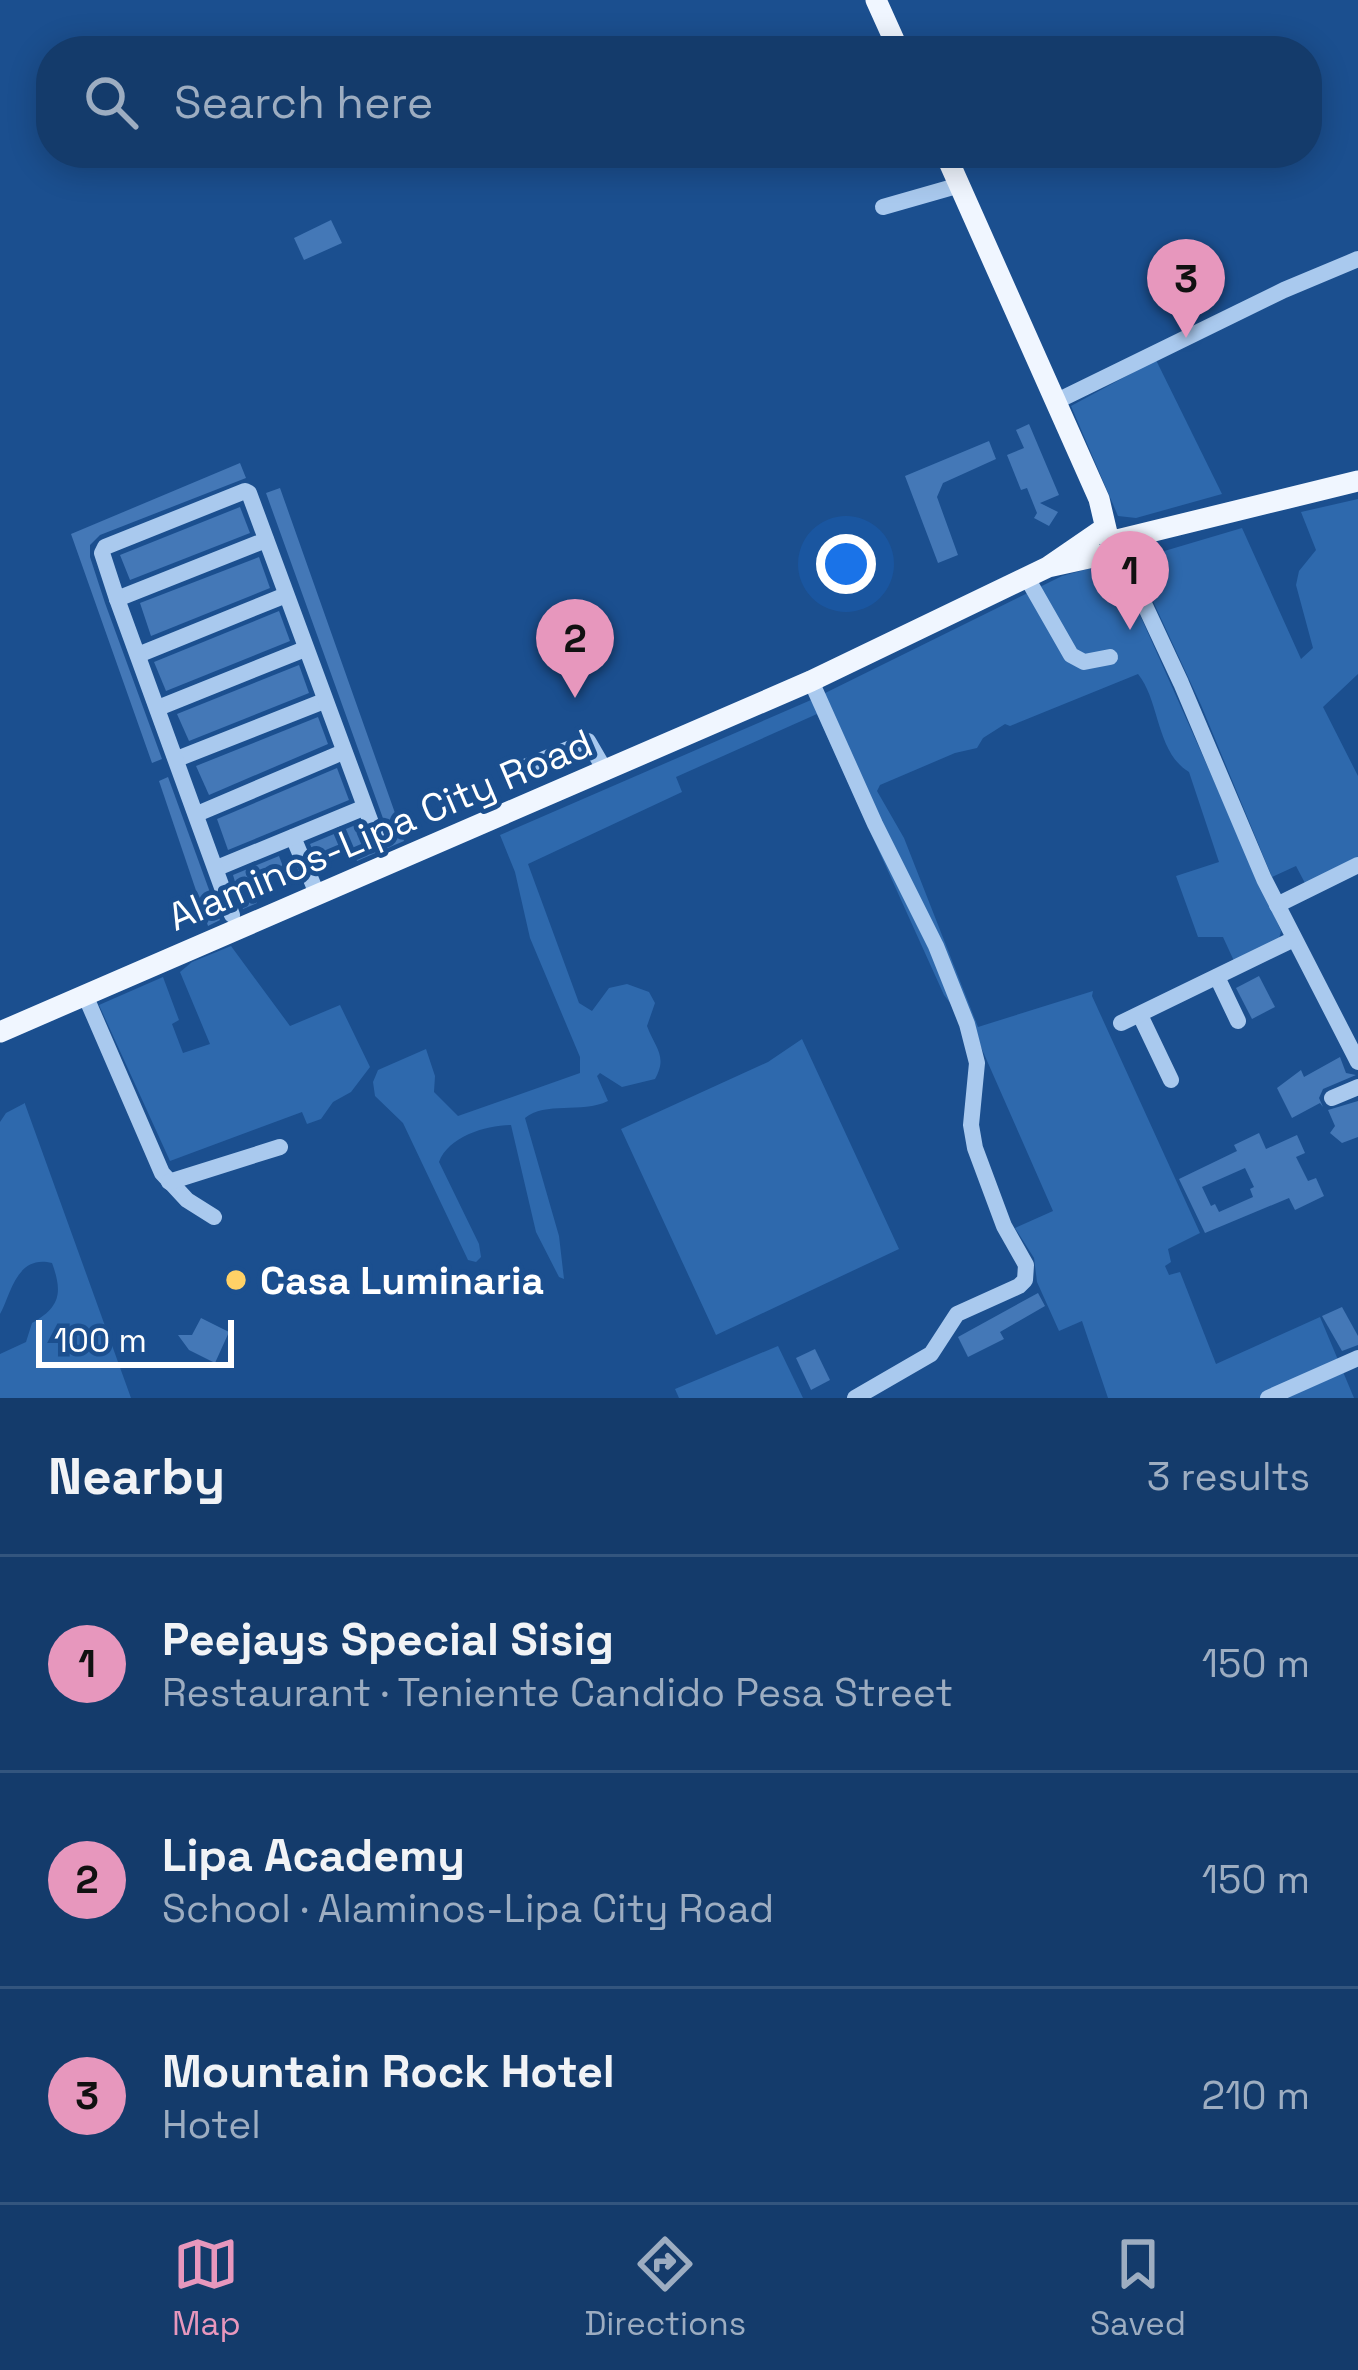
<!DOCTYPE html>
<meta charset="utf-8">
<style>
:root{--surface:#143b6b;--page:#1d4271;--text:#f1f3f6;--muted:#9dadc1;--line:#33557e;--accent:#e797bd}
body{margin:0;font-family:"Space Grotesk",sans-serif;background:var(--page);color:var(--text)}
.scale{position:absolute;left:36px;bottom:30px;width:198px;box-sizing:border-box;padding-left:12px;border:6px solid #fff;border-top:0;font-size:33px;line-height:42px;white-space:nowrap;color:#fff;-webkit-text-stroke:9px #1b4f8f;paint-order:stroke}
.you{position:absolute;left:846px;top:564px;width:42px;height:42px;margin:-30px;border:9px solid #fff;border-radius:50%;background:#1a73e8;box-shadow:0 0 0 18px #1a73e833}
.badge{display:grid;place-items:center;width:78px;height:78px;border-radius:50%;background:var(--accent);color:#111;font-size:39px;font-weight:700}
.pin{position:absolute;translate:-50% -99px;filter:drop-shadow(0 3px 6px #0008)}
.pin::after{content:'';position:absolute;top:63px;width:42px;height:36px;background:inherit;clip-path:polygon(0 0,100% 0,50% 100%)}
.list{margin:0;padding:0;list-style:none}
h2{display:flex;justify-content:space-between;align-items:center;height:156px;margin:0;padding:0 48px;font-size:51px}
h2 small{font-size:39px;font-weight:400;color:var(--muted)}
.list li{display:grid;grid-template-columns:78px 1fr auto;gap:36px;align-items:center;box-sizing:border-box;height:216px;padding:0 48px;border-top:3px solid var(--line)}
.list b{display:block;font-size:45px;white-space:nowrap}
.list p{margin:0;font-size:39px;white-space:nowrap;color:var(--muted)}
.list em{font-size:39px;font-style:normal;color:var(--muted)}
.icon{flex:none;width:66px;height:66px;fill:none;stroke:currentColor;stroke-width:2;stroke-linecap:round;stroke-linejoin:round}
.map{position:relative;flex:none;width:1358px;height:1398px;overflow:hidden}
.search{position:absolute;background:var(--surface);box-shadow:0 6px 30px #0003;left:36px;right:36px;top:36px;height:132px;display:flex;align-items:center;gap:30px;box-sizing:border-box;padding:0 42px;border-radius:48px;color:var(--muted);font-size:45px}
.sheet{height:804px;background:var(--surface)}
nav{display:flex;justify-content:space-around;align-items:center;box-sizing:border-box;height:168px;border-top:3px solid var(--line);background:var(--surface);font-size:33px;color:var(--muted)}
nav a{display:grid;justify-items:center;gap:6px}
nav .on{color:var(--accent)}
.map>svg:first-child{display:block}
.green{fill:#2e69ad}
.building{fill:#4478b7;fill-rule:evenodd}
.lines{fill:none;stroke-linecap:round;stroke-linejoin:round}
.minor{stroke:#a9c9ee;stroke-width:16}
.major{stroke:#f0f6ff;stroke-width:21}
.poi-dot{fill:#ffd166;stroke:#1b4f8f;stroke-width:4.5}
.labels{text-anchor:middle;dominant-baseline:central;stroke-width:10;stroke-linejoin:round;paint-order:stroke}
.street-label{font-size:39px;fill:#fff;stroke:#1b4f8f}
.poi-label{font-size:39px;font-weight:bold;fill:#fff;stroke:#1b4f8f;text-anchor:start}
</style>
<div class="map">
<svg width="1358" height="1398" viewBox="0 0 1358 1398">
<rect width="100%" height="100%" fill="#1b4f8f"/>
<g class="green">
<path d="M1156,360L1222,494L1136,518L1118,516L1071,406Z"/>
<path d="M1358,499V674L1323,707L1358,776V859L1306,885L1296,866L1272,877L1201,705L1134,560L1242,528L1301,659L1313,648L1296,585L1299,571L1316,550L1301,512Z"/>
<path d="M1095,567L1117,576L1127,586L1281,931L1279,939L1234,961L1223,937H1198L1176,876L1219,862L1189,772C1156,752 1160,701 1138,674L1010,726L1005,724L983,738L977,748L955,753L880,785L877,791L904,838L978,1027L1093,991L1092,996L1200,1233L1168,1249L1171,1262L1165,1266L1169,1275L1180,1272L1216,1364L1320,1317L1354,1398H1108L1082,1321L1059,1331L1037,1282L1034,1258L1015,1228L1053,1211L977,1038L944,995L817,714L676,777L682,792L528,864L579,1003L592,1011L609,988L627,984L649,992L655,1003L647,1026C655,1048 668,1056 655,1079L622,1087L600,1073L597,1076L608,1101C581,1114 545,1101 525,1118L559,1236L564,1279L559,1277L536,1232L511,1125C486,1125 448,1137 439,1162L479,1244L481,1257L476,1262L468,1260L403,1123L375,1096L373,1082L378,1070L426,1049L435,1076L434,1092L458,1116L580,1073V1057L530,938L515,872L500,835L811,700L1062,576Z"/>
<path d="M231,946L290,1026L340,1005L370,1067L351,1092L333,1102L321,1119L307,1124L302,1112L170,1161L99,1005L163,977L179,1020L172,1024L183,1053L210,1044L180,972L192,962Z"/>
<path d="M802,1039L899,1249L716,1335L621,1129L768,1062Z"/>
<path d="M25,1103V1104L131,1398H0V1354L26,1342L32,1323C60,1307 63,1293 52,1263C16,1254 11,1295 0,1314V1122L6,1113Z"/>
<path d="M778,1346L803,1398H679L675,1389Z"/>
</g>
<g class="building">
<path d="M331,220L342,243L304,260L294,238Z"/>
<path d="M1029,424L1059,495L1040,503L1058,512L1049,526L1034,518L1037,513L1027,488L1021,490L1007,455L1024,448L1016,430Z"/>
<path d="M989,441L996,459L943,483L937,497L958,555L938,563L905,476Z"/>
<path d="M240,463L246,478L100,535L90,545V557L105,603L162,759L152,763L71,534Z"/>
<path d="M280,488L401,830L404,841L383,850L389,835L266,493Z"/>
<path d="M240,507L250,533L130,580L120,555Z"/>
<path d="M259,557L270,588L151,636L140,603Z"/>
<path d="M279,611L290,641L166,691L154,662Z"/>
<path d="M299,665L309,693L189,741L177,714Z"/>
<path d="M318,717L328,744L209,795L196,766Z"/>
<path d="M337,768L349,800L228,850L217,819Z"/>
<path d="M168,777L220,920L208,926L159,781Z"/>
<path d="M358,824L368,848L380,851L357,861L350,843L315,856L310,844Z"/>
<path d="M279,856L285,872L251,884L257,903L243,909L233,875Z"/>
<path d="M1259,976L1275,1007L1252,1019L1236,988Z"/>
<path d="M1340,1057L1346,1073L1356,1075L1323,1089L1319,1098L1323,1107L1320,1103L1292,1118L1277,1088L1301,1070L1304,1077Z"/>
<path d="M1358,1101V1137L1342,1143L1330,1133L1335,1126L1328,1110Z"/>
<path d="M1259,1133L1266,1149L1297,1135L1305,1153L1296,1157L1308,1181L1316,1178L1324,1196L1295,1210L1289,1198L1205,1233L1179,1179L1237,1151L1234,1145ZM1245,1168L1254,1187L1250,1189L1253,1197L1219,1212L1215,1204L1211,1206L1202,1187Z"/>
<path d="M1038,1293L1045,1306L1000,1332L1004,1339L968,1357L958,1337Z"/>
<path d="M1342,1307L1358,1336V1345L1342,1351L1322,1316Z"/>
<path d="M201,1318L229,1332L215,1363L189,1350L178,1335H192Z"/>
<path d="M815,1349L830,1380L811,1390L796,1358Z"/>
</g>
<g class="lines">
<g class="minor">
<path d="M883,207L960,185"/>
<path d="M1055,402L1284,290L1358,259"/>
<path d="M1113,547L1126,565L1181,683L1264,879L1358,1062"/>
<path d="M1027,578L1071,655L1084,662L1110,657"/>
<path d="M117,599L266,540"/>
<path d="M138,655L286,595"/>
<path d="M811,681L875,824L936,946L967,1024L977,1063L971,1125L975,1148L1004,1226L1026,1265L1025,1280L1019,1286L957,1314L931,1354L855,1398"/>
<path d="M158,708L305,649"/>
<path d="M177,759L324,701"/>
<path d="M525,767L588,741L606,772"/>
<path d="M197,814L343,752"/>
<path d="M293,837L318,896"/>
<path d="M217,868L363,808"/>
<path d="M1277,905L1358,865"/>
<path d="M232,915L117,599L102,553L105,547L245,491L249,493L377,839"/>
<path d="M1217,977L1238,1021"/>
<path d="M85,995L162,1173L187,1200L214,1217"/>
<path d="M1140,1015L1171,1080"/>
<path d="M1121,1023L1294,939"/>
<path d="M1332,1098L1358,1087"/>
<path d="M169,1182L280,1147"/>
<path d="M1268,1398L1358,1358"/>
</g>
<g class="major">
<path d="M876,0L899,51"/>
<path d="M945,153L1099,499L1107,533"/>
<path d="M1113,541L1358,481"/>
<path d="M0,1032L811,681L1048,567L1099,532L1113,539V547L1107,554L1048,567"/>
</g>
</g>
<circle class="poi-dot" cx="236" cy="1280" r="12"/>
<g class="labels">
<g class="street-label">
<text transform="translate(380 830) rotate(-23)">Alaminos-Lipa City Road</text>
</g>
<g class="poi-label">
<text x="260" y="1280">Casa Luminaria</text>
</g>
</g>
</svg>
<div class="scale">100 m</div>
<div class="you"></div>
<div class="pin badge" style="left:1130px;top:630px">1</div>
<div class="pin badge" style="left:575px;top:698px">2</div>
<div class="pin badge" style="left:1186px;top:338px">3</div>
<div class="search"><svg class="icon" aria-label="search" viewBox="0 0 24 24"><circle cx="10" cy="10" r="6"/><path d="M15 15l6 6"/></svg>Search here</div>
</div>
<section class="sheet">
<h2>Nearby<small>3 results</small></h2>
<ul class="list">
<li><span class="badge">1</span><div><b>Peejays Special Sisig</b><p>Restaurant · Teniente Candido Pesa Street</p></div><em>150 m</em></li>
<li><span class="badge">2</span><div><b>Lipa Academy</b><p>School · Alaminos-Lipa City Road</p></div><em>150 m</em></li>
<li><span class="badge">3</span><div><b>Mountain Rock Hotel</b><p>Hotel</p></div><em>210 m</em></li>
</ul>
</section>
<nav>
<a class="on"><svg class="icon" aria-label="map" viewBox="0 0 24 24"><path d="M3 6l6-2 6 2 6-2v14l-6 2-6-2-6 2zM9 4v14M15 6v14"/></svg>Map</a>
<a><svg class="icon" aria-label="directions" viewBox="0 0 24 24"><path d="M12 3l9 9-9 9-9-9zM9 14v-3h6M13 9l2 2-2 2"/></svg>Directions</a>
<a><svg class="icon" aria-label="saved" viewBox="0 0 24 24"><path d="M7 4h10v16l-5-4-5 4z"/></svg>Saved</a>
</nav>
